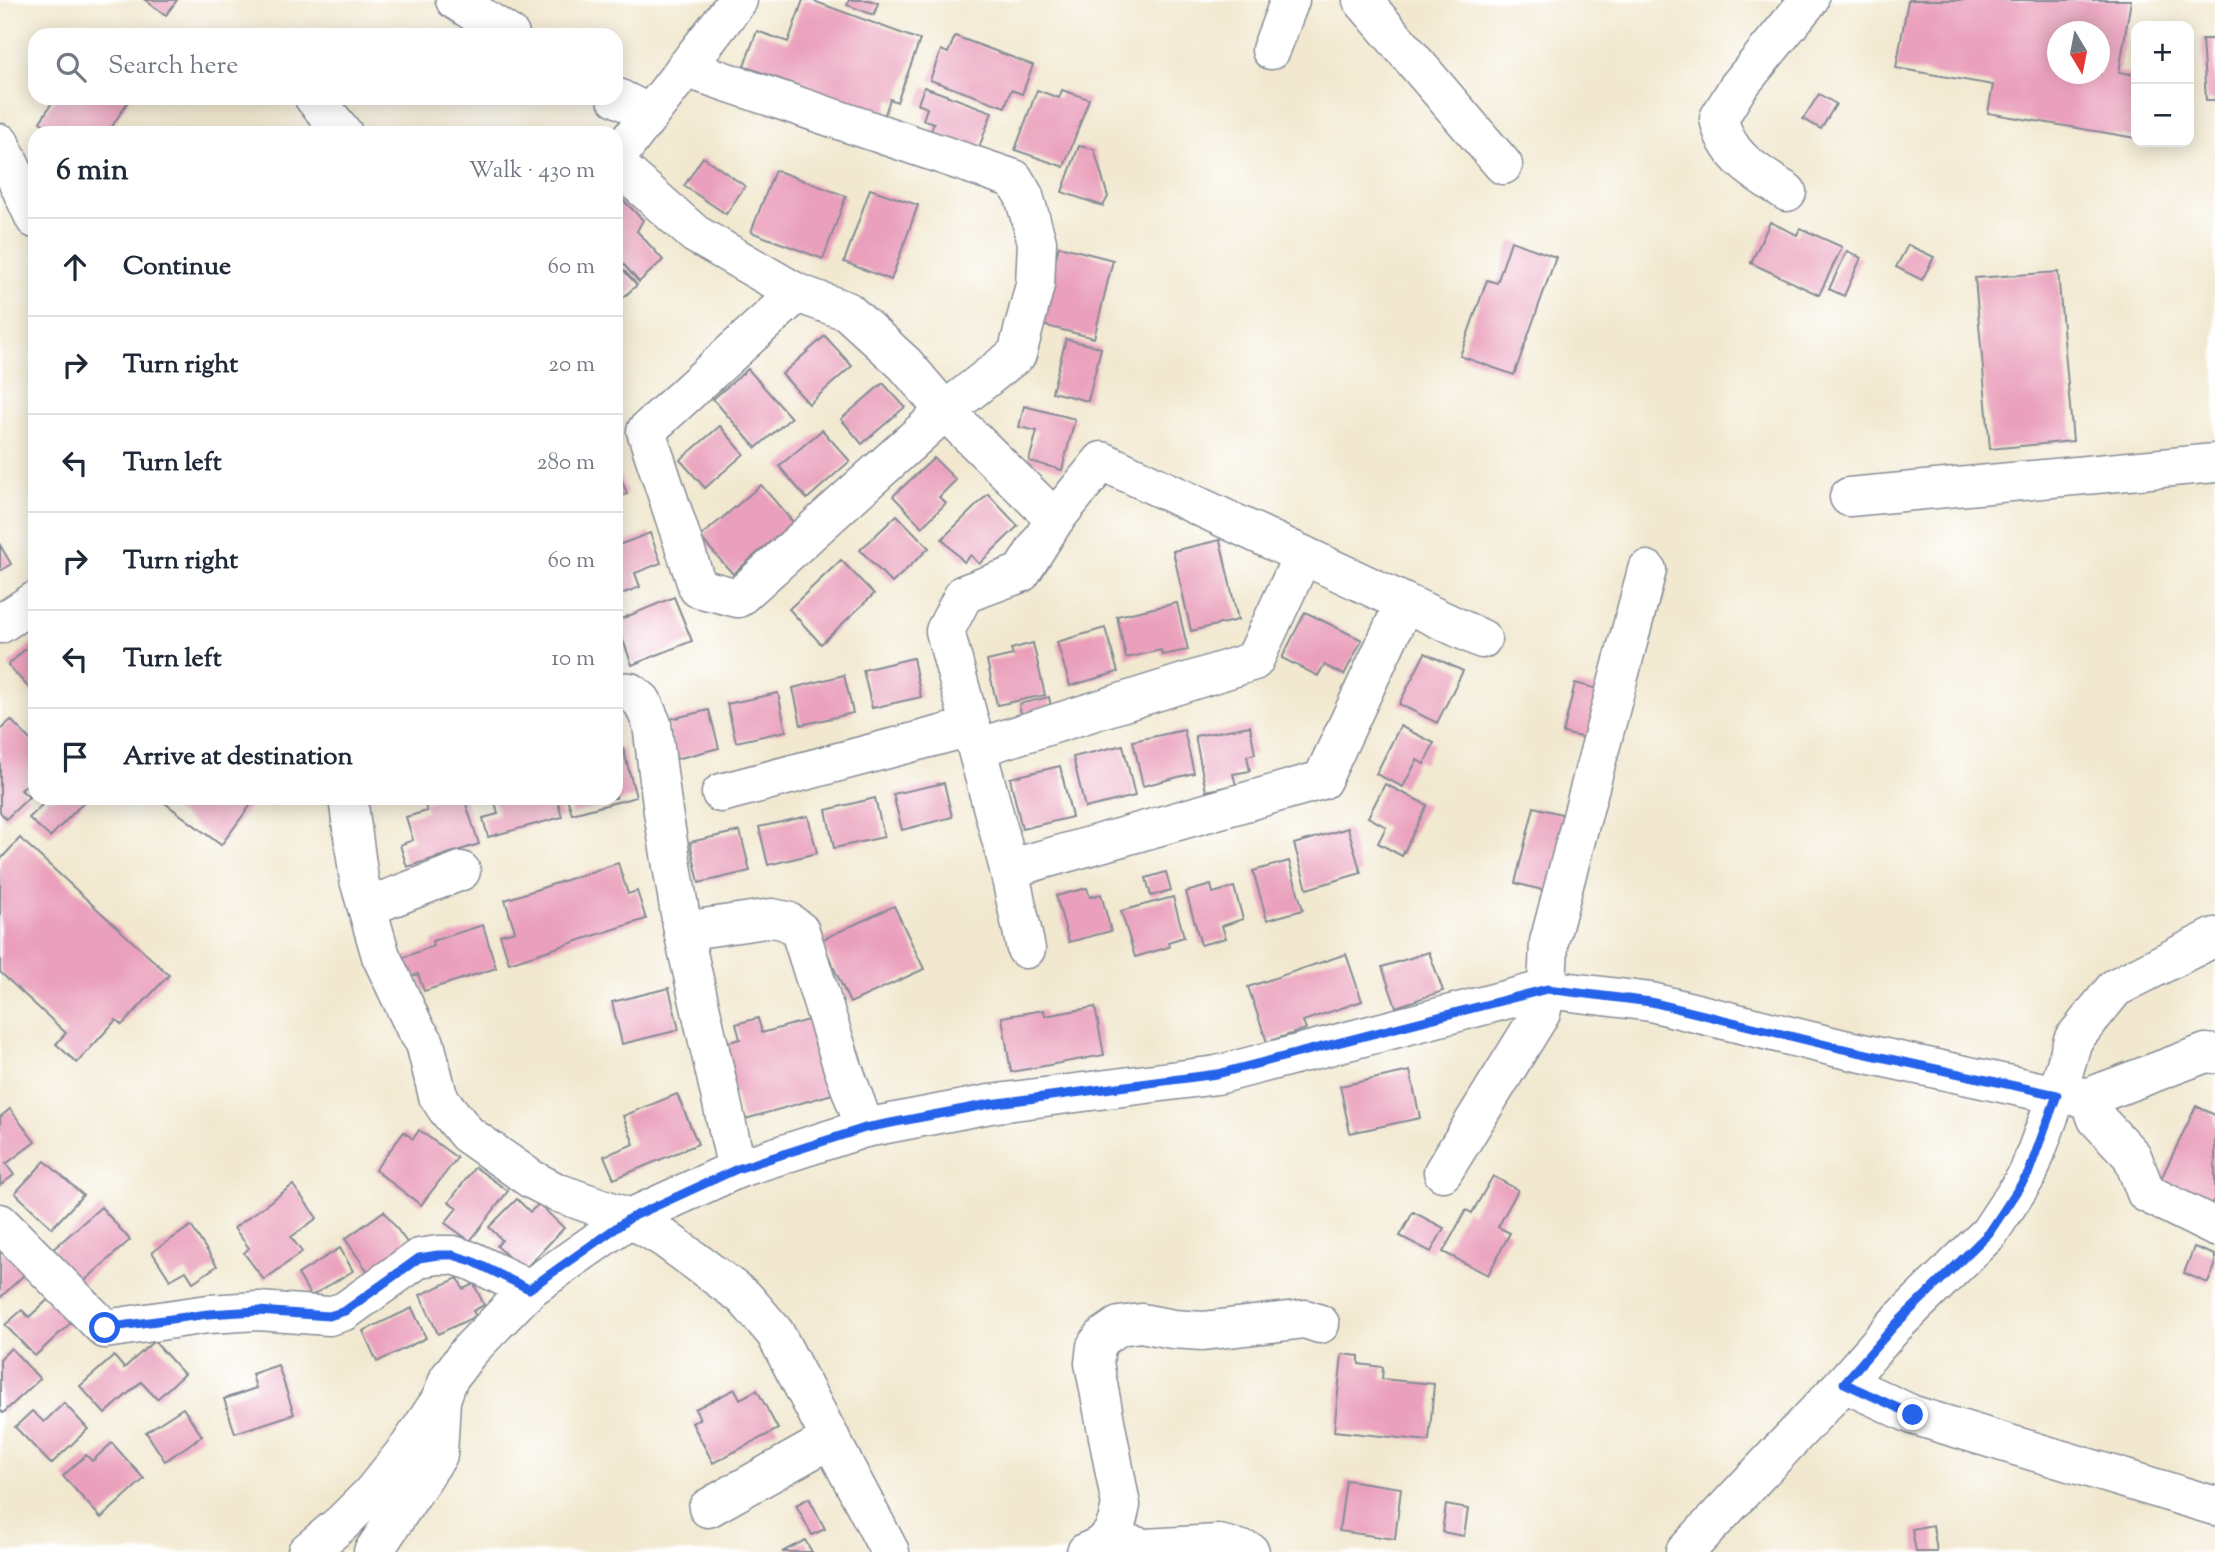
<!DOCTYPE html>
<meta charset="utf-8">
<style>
:root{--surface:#fff;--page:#f2f2f3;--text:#1f2937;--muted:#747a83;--line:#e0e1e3}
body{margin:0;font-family:"Sorts Mill Goudy",serif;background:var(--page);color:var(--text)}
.controls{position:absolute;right:21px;top:21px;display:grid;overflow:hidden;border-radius:14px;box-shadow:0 4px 18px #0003}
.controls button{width:63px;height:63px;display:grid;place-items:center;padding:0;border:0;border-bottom:2px solid var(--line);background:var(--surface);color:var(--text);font:35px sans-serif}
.compass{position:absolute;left:2047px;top:21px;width:63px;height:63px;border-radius:50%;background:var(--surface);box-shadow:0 4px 18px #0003;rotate:170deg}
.stop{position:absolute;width:21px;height:21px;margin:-16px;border:5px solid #2563eb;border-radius:50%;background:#fff}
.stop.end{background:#2563eb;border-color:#fff;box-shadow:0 2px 7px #0008}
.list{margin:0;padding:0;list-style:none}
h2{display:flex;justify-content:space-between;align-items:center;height:91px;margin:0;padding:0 28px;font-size:30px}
h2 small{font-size:23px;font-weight:400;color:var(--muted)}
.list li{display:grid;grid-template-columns:46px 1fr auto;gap:21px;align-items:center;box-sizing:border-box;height:98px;padding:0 28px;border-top:2px solid var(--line)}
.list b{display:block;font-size:26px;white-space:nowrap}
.list em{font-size:23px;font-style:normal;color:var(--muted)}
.icon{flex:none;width:38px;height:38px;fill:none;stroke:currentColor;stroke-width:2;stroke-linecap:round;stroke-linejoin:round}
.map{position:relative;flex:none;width:2215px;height:1552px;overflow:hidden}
.search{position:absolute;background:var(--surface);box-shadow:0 4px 18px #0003;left:28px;top:28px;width:595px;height:77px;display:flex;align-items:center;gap:18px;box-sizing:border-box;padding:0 24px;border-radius:21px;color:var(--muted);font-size:26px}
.panel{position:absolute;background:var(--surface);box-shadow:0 4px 18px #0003;left:28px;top:126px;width:595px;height:679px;border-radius:21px}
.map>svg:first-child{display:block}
.building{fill:#eaa0bc;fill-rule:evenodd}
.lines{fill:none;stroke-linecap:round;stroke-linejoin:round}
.minor-casing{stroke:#868c96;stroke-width:41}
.minor{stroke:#fff;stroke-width:38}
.route{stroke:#2563eb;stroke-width:9}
</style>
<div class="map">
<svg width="2215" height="1552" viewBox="0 0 2215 1552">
<rect width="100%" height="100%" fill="#fff"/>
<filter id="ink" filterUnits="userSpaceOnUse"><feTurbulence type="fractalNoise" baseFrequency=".0143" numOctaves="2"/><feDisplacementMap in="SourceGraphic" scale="14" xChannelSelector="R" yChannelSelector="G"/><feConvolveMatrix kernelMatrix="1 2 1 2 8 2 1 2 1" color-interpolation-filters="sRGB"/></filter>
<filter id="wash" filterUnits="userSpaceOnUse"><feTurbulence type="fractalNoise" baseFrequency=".00686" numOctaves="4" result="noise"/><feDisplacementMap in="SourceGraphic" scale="28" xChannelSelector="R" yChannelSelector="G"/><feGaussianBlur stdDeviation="1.57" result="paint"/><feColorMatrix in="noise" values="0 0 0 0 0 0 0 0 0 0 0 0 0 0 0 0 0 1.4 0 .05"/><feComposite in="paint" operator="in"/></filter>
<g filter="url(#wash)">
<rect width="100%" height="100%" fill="#f1e8cf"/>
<g id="blocks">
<g class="building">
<path d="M145,0H177L166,15Z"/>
<path d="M803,0H811L920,40L897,102L890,99L884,117L744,66L757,31L788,42Z"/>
<path d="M849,0H869L878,3L874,15L847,5Z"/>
<path d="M1908,0H2131L2119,72L2136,75V138L1988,113L1993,85L1896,68ZM2058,32H2100V74H2058Z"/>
<path d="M955,36L1033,65L1022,94L1011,90L1005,107L930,80L941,50L948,53Z"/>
<path d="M2202,39H2215V100H2206Z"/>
<path d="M924,87L992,112L977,153L929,136L934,123L923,120L927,108L918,104Z"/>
<path d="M1037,90L1059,98L1062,90L1089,99L1064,167L1015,150Z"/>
<path d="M1819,94L1836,104L1821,129L1803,119Z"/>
<path d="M55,98H130L108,133H57L40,122Z"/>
<path d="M1079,146L1094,149L1108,197L1103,206L1062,192Z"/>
<path d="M703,157L745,186L726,214L684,186Z"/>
<path d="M775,170L846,196L823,259L751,232Z"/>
<path d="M870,189L918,205L891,280L844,262Z"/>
<path d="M623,200L643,220L637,231L663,260L639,282L616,256V207Z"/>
<path d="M1770,222L1797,235L1800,228L1842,247L1819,295L1751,263Z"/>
<path d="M1511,241L1556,257L1514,375L1460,356L1487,280L1497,283Z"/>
<path d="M1908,245L1934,257L1922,280L1896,267Z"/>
<path d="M1059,246L1113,260L1094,338L1039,324Z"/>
<path d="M1847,251L1861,258L1844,296L1829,289Z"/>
<path d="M616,262L637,285L616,304Z"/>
<path d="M2058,272L2073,441L1990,449L1975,278Z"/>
<path d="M825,336L852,366L809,404L782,374Z"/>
<path d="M1066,339L1101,348L1088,401L1052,392Z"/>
<path d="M748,369L791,418L756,448L713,399Z"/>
<path d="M883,383L905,407L862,444L841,419Z"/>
<path d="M1024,406L1075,419L1062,470L1029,461L1037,431L1019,427Z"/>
<path d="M720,426L744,454L705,488L680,460Z"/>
<path d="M822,430L850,461L807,499L779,466Z"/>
<path d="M934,458L956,480L939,497L946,503L922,527L893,496Z"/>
<path d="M616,465L627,494L616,499Z"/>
<path d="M761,485L793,522L733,574L700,537Z"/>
<path d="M988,494L1018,526L979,564L971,555L964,562L942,539Z"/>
<path d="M897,515L929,548L892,583L860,550Z"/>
<path d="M650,533L661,563L635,573L640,587L616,596V546Z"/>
<path d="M1220,540L1238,620L1191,631L1173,551Z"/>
<path d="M0,545L11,564L0,571Z"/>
<path d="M841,560L874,594L821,644L789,609Z"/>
<path d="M674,597L692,641L632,665L616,621Z"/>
<path d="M1177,603L1188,650L1162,655L1161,650L1126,658L1117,616Z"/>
<path d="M1305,612L1362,640L1344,675L1324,665L1318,676L1282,658Z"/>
<path d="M1105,628L1118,672L1070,686L1057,642Z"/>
<path d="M35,640V695L8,665Z"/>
<path d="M1033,643L1045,695L997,705L987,661L1013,655L1011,649Z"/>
<path d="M1425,653L1463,671L1437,723L1399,704Z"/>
<path d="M913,658L921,697L872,708L863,670Z"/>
<path d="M844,675L853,713L801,725L793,688Z"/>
<path d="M1575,683L1602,690L1590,739L1563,733Z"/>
<path d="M778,693L786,731L736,742L727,704Z"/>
<path d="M1049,697L1051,707L1021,714L1019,704Z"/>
<path d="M709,710L719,748L676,759L666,720Z"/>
<path d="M11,720L35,745V780L33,779L21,790L29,797L6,819L0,812V730Z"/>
<path d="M1250,726L1255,754L1247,756L1250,771L1233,774L1236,785L1206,791L1195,736Z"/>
<path d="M1400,726L1434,743L1424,764L1417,760L1403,787L1376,774Z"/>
<path d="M1184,730L1194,773L1143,786L1133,741Z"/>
<path d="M1123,745L1135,796L1085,808L1073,757Z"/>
<path d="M623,748L636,797L572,814L567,798H616V750Z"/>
<path d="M1060,766L1072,817L1022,829L1010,778Z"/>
<path d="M944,783L952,817L902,830L893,794Z"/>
<path d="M1385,784L1427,805L1402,856L1378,843L1386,827L1368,817Z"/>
<path d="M49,798H88L50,837L29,818Z"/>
<path d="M158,798H239L250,806L221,845Z"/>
<path d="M440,798H464L479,844L407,867L400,845L413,840L406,817L427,811L424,803Z"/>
<path d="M494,798H557L562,817L488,837L483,818L498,814Z"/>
<path d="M875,798L884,837L834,848L826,810Z"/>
<path d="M1534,807L1569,816L1550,892L1515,883Z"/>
<path d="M808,816L817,853L768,865L759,827Z"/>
<path d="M1348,828L1361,873L1307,889L1294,844Z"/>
<path d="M740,831L750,871L699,883L690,842Z"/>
<path d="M20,838L169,975L122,1025L116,1020L77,1063L56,1044L66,1033L0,972V860Z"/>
<path d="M1289,861L1303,910L1267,920L1253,871Z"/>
<path d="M618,863L628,894L637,891L646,919L509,963L500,935L515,931L505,900Z"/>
<path d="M1166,872L1171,890L1151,896L1146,878Z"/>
<path d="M1211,885L1213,893L1234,887L1243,919L1222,926L1226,938L1201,945L1186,892Z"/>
<path d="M1087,888L1090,897L1101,894L1111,931L1069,942L1056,896Z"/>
<path d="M1173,897L1184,937L1168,942L1169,947L1135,957L1121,911Z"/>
<path d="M894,906L924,969L850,1003L821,940Z"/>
<path d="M483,925L496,968L424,991L418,974L408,977L402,958L433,946L432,941Z"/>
<path d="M1429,952L1443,991L1396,1007L1382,967Z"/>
<path d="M1346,954L1362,1001L1303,1021L1306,1029L1267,1042L1248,987Z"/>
<path d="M669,988L679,1030L622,1044L612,1002Z"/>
<path d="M1095,1007L1104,1055L1011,1072L1002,1017L1044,1010L1045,1016Z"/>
<path d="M758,1018L762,1033L815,1018L836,1093L742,1120L722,1044L740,1039L736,1024Z"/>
<path d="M1410,1071L1420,1118L1350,1133L1340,1086Z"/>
<path d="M677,1094L698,1144L614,1179L604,1156L634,1144L623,1116Z"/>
<path d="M2196,1106L2215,1115V1197L2210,1207L2159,1183Z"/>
<path d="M10,1109L35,1142L6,1164L14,1175L0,1185V1117Z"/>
<path d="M419,1130L457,1158L421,1205L375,1170L404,1132L413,1139Z"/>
<path d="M45,1161L83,1195L52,1228L15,1193Z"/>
<path d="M475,1167L508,1191L470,1241L445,1223L457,1208L449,1202Z"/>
<path d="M1493,1176L1518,1190L1498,1227L1510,1233L1488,1275L1443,1252L1466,1210L1472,1213Z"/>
<path d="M293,1185L317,1218L291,1237L302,1252L264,1280L244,1253L249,1248L234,1228Z"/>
<path d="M517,1199L530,1212L539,1204L564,1228L523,1271L497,1246L502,1240L489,1227Z"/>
<path d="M101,1207L130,1240L80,1285L51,1251Z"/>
<path d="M384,1211L408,1244L369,1273L345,1239Z"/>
<path d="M1413,1212L1444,1228L1431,1252L1400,1236Z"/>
<path d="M191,1226L217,1266L193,1282L186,1271L170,1280L152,1252Z"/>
<path d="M2194,1247L2215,1255V1266L2208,1283L2184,1273Z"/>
<path d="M340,1248L353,1271L311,1296L298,1274Z"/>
<path d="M0,1250L27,1272L0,1298Z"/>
<path d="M458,1278L463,1289L474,1284L484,1305L473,1311L476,1316L438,1334L420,1295Z"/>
<path d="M53,1295L76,1318L35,1356L5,1325L22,1310L29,1317Z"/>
<path d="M412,1308L426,1338L377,1362L363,1331Z"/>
<path d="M154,1341L184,1374L157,1399L141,1382L105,1414L80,1386L114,1356L124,1368Z"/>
<path d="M11,1348L40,1379L3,1413L0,1410V1359Z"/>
<path d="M1342,1354L1359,1356V1364L1383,1367L1382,1379L1434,1384L1429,1441L1334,1431Z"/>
<path d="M278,1365L294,1414L235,1433L224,1399L256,1388L252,1374Z"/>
<path d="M735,1389L740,1399L757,1390L778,1429L713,1463L692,1423L700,1419L695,1409Z"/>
<path d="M64,1403L88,1429L51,1464L15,1427L32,1411L44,1422Z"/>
<path d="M183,1408L202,1436L165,1461L146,1432Z"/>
<path d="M112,1443L144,1479L101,1518L63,1476L86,1455L92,1461Z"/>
<path d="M1346,1480L1401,1488L1395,1539L1339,1531Z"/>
<path d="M809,1498L825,1529L812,1535L796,1505Z"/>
<path d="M1446,1505L1468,1509L1464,1536L1442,1532Z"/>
<path d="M1933,1525L1937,1552H1916L1912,1529Z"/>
<path d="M805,1540L812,1552H782Z"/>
</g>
</g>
</g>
<g filter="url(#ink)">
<use href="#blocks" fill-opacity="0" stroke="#868c96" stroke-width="2"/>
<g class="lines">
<defs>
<g id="minor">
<path d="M455,0L510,35"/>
<path d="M1362,0L1503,165"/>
<path d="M1271,50L1290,0"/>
<path d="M685,68L1014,179L1024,196L1037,242L1035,285L1017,354L945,411L738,598L698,588L646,431L797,293"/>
<path d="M616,97L650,114"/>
<path d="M314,98L343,133"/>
<path d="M0,143L35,219"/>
<path d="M616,158L738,0"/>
<path d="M616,164L695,234L797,293L847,311L905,364L945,411L1055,519"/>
<path d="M1787,192C1756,172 1726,157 1719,118L1738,87L1809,0"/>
<path d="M1849,497L2215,463"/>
<path d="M0,624L35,601"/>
<path d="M616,691L630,692L642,701L652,724L663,812L683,931L737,1169"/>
<path d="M977,748L1254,661L1303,555"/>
<path d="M721,793L971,727"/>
<path d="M348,798L359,880L381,956L415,1028L425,1043L438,1096L446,1108L467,1134L531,1179L556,1192L630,1218L664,1238L744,1297L775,1333L890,1552"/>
<path d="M1009,869L1322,780L1404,604"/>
<path d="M367,907L461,871"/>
<path d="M683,931L772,918L787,921L800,931L843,1068L865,1128"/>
<path d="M1026,949L1009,869L945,631L964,594L1021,573L1055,519L1102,461L1482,639"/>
<path d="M2089,1097L2097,1119L2132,1156L2146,1193L2215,1227"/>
<path d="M1443,1172L1541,1013L1547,989L1549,942L1647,570"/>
<path d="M0,1223L105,1329L208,1314L258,1311L329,1316L345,1311L419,1258L438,1255H453L472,1261L529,1289L630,1218L737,1169L865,1128L990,1104L1217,1075L1547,989L1651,1002L1839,1048L2057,1095L2089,1097L2206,1053L2215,1054"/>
<path d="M1844,1383L1913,1415L2215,1506"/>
<path d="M708,1508L831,1439"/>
<path d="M1108,1539L1144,1548L1219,1544L1250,1552"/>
<path d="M307,1552L342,1523L372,1493L409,1447L441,1399L449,1378L469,1351L529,1289"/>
<path d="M373,1552L438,1455L441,1399"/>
<path d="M1086,1552C1112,1542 1116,1530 1121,1505L1094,1363L1096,1346L1103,1337L1119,1326L1141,1323L1173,1329L1203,1331L1305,1319L1320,1324"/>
<path d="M1685,1552L1844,1383L1895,1325L1989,1233L2028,1174L2057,1095L2073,1040L2115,988L2215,937"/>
</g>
</defs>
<use href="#minor" class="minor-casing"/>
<use href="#minor" class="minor"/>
</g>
</g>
<g class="lines" filter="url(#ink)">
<path class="route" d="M105,1328L208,1314L258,1311L329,1316L345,1311L419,1258L438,1255H453L472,1261L529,1289L630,1218L737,1169L865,1128L990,1104L1217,1074L1547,989L1651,1002L1839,1048L2057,1095L2028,1174L1989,1233L1895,1325L1844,1383L1913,1415"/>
</g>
</svg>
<div class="controls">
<button>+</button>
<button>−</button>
</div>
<svg class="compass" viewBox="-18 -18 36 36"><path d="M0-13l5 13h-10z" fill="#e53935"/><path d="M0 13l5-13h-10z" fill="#747a83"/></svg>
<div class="stop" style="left:105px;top:1328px"></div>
<div class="stop end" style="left:1913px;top:1415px"></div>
<div class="search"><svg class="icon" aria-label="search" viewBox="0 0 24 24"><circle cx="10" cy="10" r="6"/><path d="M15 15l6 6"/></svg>Search here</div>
<section class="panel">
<h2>6 min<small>Walk · 430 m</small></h2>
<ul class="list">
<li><svg class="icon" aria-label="ahead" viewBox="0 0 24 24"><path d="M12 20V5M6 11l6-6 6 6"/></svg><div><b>Continue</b></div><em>60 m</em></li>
<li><svg class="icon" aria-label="right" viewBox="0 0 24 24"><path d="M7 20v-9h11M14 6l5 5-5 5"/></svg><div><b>Turn right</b></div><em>20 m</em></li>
<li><svg class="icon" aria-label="left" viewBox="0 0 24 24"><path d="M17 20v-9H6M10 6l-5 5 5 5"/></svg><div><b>Turn left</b></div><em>280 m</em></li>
<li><svg class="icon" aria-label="right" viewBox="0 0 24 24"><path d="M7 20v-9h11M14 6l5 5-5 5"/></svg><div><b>Turn right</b></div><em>60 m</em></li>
<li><svg class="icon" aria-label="left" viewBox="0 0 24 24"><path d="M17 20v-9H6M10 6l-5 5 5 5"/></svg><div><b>Turn left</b></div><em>10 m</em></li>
<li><svg class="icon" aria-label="arrive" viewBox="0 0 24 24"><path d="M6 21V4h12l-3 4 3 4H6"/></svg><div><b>Arrive at destination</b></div></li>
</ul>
</section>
</div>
